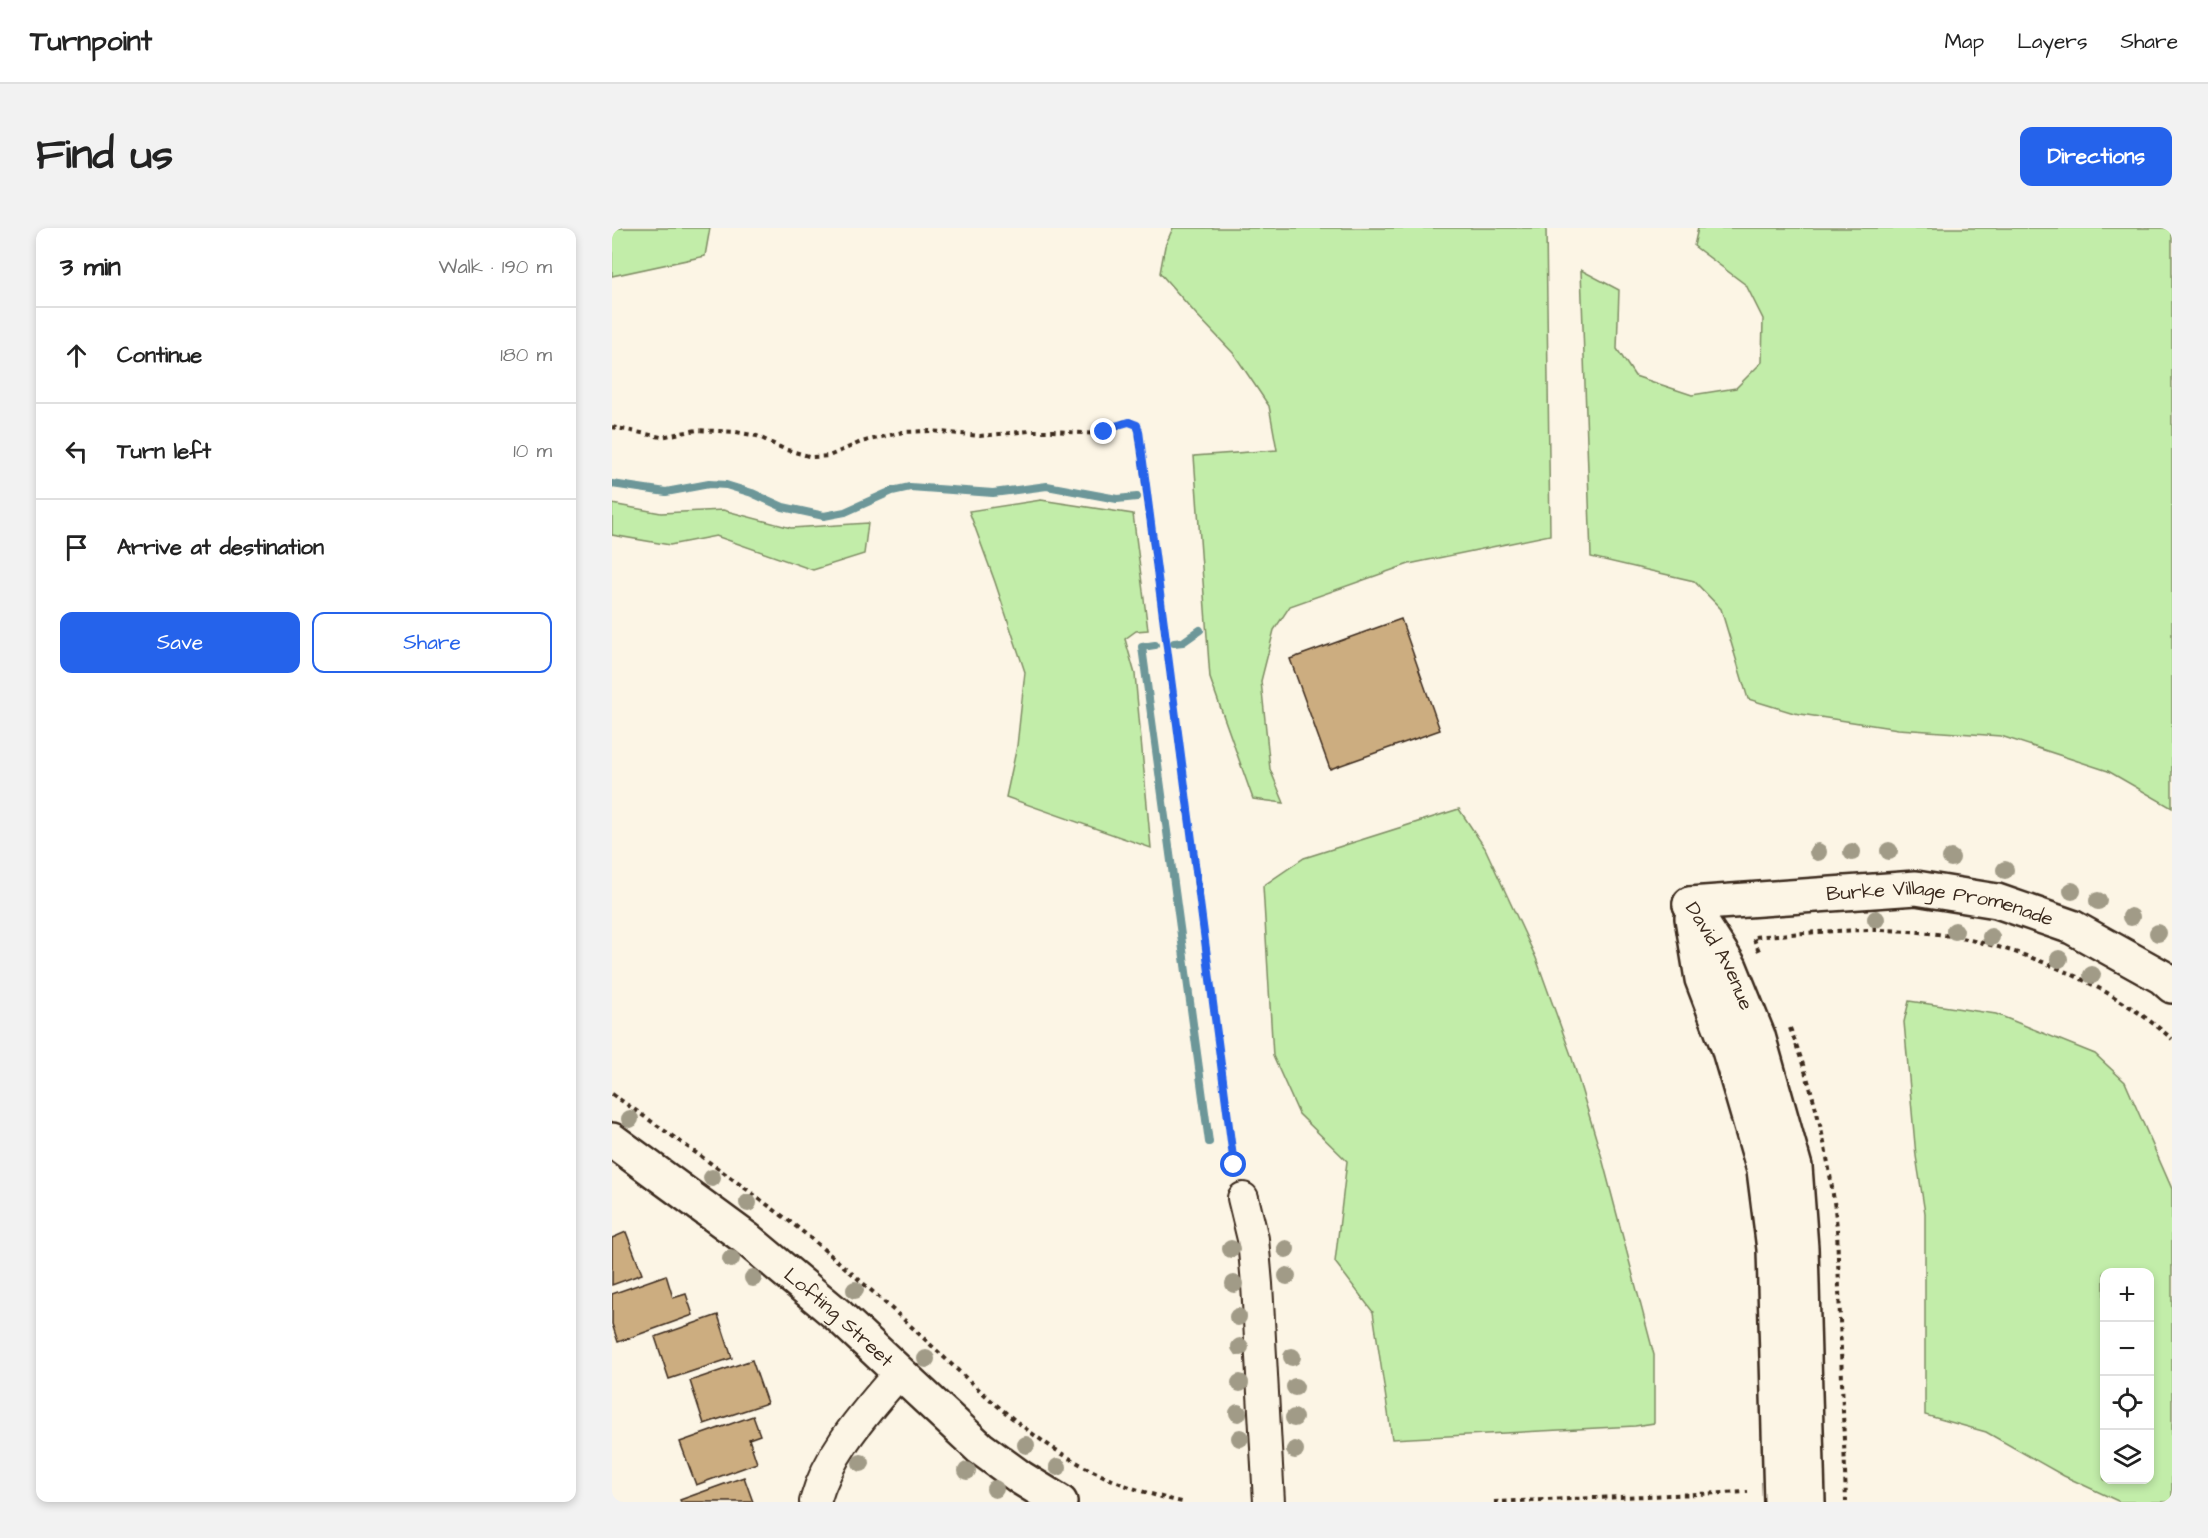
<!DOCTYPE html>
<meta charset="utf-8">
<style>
:root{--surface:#fff;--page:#f2f2f2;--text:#222;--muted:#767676;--line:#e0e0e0;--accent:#2563eb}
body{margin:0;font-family:"Architects Daughter",sans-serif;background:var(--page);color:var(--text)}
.controls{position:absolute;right:18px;bottom:18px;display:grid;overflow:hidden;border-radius:12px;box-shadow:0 3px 9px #0003}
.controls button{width:54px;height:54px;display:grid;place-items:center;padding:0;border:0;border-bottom:2px solid var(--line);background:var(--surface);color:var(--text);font:30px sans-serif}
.stop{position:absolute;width:18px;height:18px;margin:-14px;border:4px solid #2563eb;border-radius:50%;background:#fff}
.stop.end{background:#2563eb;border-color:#fff;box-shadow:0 2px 6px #0008}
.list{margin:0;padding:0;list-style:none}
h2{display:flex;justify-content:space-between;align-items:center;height:78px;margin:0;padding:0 24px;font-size:26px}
h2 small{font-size:20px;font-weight:400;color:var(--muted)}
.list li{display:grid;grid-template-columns:39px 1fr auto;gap:18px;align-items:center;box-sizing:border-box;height:96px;padding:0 24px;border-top:2px solid var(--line)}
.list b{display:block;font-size:22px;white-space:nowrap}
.list em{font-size:20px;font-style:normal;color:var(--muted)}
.actions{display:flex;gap:12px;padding:18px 24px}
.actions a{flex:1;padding:14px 0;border:2px solid var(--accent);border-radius:12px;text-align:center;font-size:21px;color:var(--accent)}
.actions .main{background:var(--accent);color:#fff}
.icon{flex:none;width:33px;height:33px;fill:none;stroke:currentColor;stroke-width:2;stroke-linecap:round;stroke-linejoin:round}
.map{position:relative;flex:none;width:1560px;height:1274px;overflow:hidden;border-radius:12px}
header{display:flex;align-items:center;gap:36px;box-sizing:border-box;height:84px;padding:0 30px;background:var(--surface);border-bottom:2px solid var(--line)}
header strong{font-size:28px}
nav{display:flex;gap:33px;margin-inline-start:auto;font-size:21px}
.intro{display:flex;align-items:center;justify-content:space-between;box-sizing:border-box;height:144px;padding:0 36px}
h1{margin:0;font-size:42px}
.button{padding:15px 27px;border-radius:12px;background:var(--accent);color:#fff;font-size:21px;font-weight:700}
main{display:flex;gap:36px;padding:0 36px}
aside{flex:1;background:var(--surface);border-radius:12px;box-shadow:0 3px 9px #0003}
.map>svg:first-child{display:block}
.green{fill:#c2eda9;stroke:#7e8c64;stroke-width:1.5;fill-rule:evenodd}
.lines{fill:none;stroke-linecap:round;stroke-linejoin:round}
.stream{stroke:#6d9799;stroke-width:8}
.building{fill:#ccad80;stroke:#3b2a1e;stroke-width:1.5}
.street-casing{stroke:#3b2a1e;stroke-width:34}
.secondary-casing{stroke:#3b2a1e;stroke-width:38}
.path{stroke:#3b2a1e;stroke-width:4;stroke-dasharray:4.5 4.5;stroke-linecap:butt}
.street{stroke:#fcf5e5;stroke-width:30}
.secondary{stroke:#fcf5e5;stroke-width:33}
.tree{fill:#a19b87}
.route{stroke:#2563eb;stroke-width:8}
.labels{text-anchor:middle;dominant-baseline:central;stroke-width:6;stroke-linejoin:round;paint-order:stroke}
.street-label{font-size:20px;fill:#3b2a1e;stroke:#fcf5e5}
</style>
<header>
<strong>Turnpoint</strong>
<nav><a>Map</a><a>Layers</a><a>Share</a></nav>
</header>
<div class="intro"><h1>Find us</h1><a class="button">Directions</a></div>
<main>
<aside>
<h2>3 min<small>Walk · 190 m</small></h2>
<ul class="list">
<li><svg class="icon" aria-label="ahead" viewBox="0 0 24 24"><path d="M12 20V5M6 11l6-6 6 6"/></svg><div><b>Continue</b></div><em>180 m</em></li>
<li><svg class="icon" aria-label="left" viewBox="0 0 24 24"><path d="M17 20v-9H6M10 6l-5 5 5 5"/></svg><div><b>Turn left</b></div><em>10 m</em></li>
<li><svg class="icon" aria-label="arrive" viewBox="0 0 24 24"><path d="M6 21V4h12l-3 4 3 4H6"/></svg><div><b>Arrive at destination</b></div></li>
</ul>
<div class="actions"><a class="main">Save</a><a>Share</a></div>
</aside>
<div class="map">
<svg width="1560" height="1274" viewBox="0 0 1560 1274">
<rect width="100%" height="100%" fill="#fcf5e5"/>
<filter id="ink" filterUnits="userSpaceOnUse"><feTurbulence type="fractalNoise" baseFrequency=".0167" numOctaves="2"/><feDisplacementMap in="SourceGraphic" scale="12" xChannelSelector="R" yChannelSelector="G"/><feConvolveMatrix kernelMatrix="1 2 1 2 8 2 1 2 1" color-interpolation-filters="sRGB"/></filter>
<g filter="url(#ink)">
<g class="green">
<path d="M0,0H98L93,28L0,48Z"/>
<path d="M561,0H934L938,307L797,336L678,378L662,402L649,453L658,541L672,575L641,571L598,450L582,228L665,222L657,178L622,126L583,85L548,45L553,18Z"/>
<path d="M1086,0H1560V580L1496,543L1389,508L1286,501L1182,485L1136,471L1109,381L1082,353L979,329L969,42L1007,62L1005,121L1023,148L1080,167L1124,160L1150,134L1151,91L1134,57L1082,18Z"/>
<path d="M429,272L521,286L536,402L524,403L513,411L523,446L539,620L394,569L405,518L413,444L383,354L357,283Z"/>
<path d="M0,276L49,285L111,282L179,300L256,295L252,326L201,342L104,308L58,317L0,307Z"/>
<path d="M847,581L873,620L924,730L959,827L990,930L1042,1127V1195L1023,1198L780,1211L761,1084L723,1034L735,933L687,886L661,828L651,658L692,630Z"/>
<path d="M1297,773L1384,786L1483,826L1513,854L1560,961V1274H1508L1452,1248L1374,1204L1313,1187V985L1304,928L1292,794ZM1492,1044H1538V1252H1492Z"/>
</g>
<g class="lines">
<g class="stream">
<path d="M0,256L54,264L97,256L114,257L140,265L171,279L212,288L233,284L280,263L298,259L381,265L435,258L505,271L525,269"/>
<path d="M562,415L571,414L588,402"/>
<path d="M543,417L530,419L597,914"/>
</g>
</g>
<g class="building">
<path d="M789,391L828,502L718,541L678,431Z"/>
<path d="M14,1004L30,1046L0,1057V1010Z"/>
<path d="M54,1047L61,1070L74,1066L81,1087L6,1114L0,1096V1066Z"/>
<path d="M106,1087L120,1130L57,1151L43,1109Z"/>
<path d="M140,1132L155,1175L92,1196L78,1153Z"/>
<path d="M141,1188L148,1207L137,1211L145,1235L84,1257L68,1214Z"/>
<path d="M132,1249L141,1274H69L68,1272Z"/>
</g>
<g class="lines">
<defs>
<g id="street">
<path d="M631,970L641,1011L645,1056L657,1274"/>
<path d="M203,1274C217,1223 254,1184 287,1145"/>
</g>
<g id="secondary">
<path id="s1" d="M1078,676L1118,739L1146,808L1183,939L1189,1020L1196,1274"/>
<path id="s2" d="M1078,676L1304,660L1385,673L1460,699L1550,749L1560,758"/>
<path d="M1080,690L1090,751L1116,819L1152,942L1162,1021L1169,1274"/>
<path id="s3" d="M0,912L135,1011L227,1088L368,1220L409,1250L448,1274"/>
</g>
</defs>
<use href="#street" class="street-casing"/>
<use href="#secondary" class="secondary-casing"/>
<g class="path">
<path d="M0,199L49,209L85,202L124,204L145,208L172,221L200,229L217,228L249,214L291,204L319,203L368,208L418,203H441L486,206L512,194L517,193L525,197L623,943"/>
<path d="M1147,723L1141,709C1192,705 1244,700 1296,703C1388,709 1491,750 1560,811"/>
<path d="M1178,800C1203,866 1218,929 1225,1000L1234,1274"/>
<path d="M0,866C46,898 92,930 137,963C155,977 174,990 191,1004C225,1032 258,1061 290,1090C380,1173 445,1247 570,1274"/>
<path d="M882,1274L1136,1264"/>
</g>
<use href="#street" class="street"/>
<use href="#secondary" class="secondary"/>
</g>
<g class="tree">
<circle cx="1277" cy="623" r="9"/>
<circle cx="1206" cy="624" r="9"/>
<circle cx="1240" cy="624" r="9"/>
<circle cx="1339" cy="630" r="9"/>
<circle cx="1393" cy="642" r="9"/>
<circle cx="1460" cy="663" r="9"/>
<circle cx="1486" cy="673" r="9"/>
<circle cx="1519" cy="689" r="9"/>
<circle cx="1264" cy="691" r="9"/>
<circle cx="1343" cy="703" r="9"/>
<circle cx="1546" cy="705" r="9"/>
<circle cx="1379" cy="709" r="9"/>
<circle cx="1447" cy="731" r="9"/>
<circle cx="1480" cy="747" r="9"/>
<circle cx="18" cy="891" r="9"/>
<circle cx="100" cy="950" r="9"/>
<circle cx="136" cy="975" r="9"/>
<circle cx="619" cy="1021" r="9"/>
<circle cx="674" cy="1021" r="9"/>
<circle cx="119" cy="1031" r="9"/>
<circle cx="675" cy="1048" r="9"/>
<circle cx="141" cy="1050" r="9"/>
<circle cx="622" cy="1056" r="9"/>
<circle cx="243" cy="1062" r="9"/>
<circle cx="626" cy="1089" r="9"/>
<circle cx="628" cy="1119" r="9"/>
<circle cx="680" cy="1129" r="9"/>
<circle cx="314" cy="1131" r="9"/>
<circle cx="628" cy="1155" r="9"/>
<circle cx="683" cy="1159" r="9"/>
<circle cx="626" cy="1185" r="9"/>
<circle cx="682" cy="1190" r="9"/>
<circle cx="628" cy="1210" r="9"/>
<circle cx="414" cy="1217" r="9"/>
<circle cx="683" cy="1222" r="9"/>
<circle cx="249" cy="1235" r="9"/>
<circle cx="446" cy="1239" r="9"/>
<circle cx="355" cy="1243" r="9"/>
<circle cx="383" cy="1261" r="9"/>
</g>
</g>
<g class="lines" filter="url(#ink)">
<path class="route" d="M492,204L503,198L517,194L525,197L527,203L622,937"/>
</g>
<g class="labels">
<g class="street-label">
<text stroke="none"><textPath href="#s2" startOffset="252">Burke Village Promenade</textPath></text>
<text stroke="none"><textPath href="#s1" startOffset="60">David Avenue</textPath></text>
<text stroke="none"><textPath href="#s3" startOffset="288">Lofting Street</textPath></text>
</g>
</g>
</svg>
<div class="controls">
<button>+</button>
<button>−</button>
<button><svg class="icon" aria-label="locate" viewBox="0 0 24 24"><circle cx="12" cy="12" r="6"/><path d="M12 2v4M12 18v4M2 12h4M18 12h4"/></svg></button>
<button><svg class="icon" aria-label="layers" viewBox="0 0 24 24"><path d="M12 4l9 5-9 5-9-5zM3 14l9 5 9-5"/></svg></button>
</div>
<div class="stop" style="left:622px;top:937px"></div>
<div class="stop end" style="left:492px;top:204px"></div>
</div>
</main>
